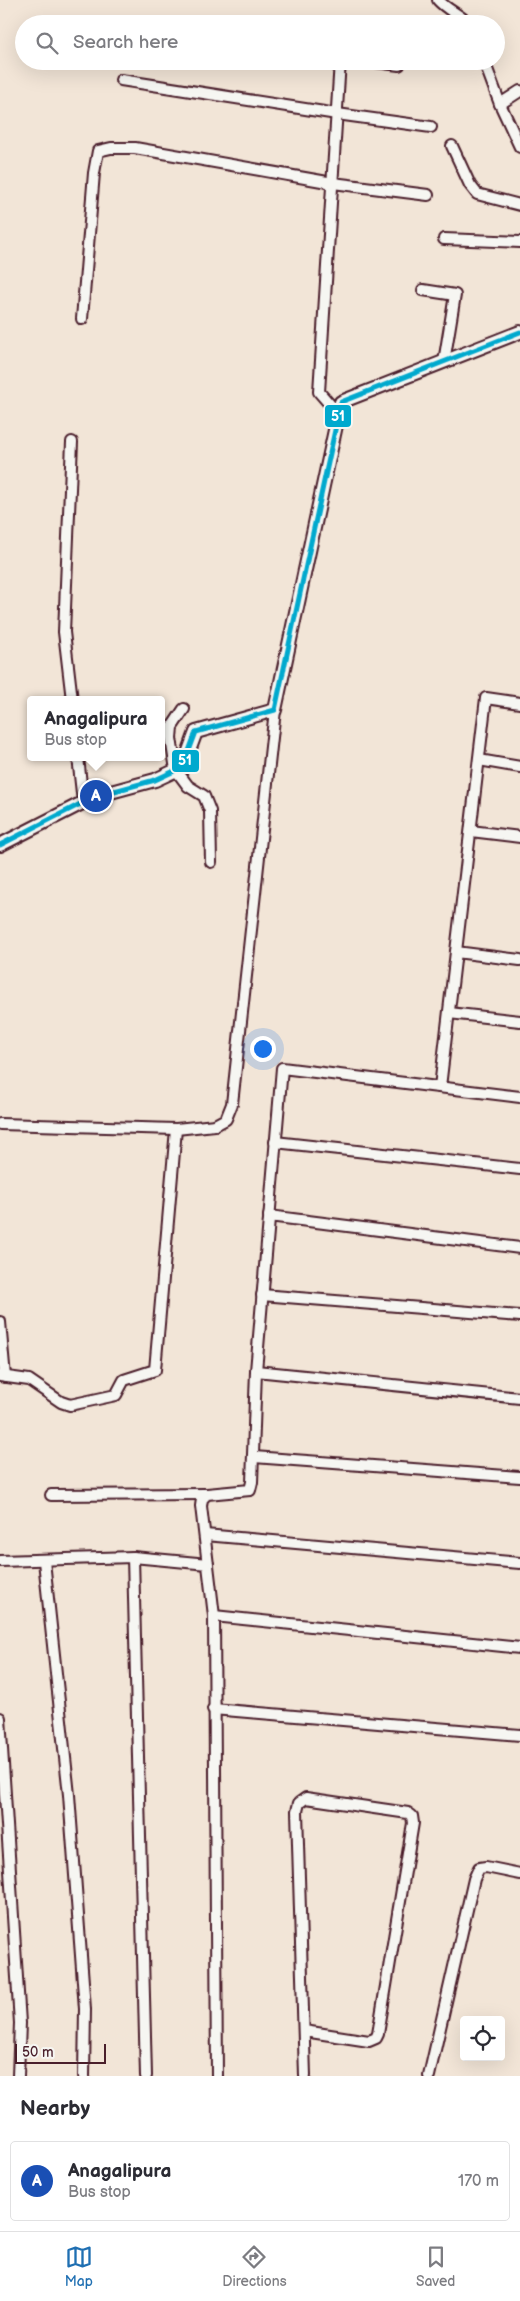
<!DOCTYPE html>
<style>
:root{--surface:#fff;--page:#f2f2f3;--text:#2b2b33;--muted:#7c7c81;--line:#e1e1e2;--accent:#1f6fb2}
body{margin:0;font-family:"Balsamiq Sans",sans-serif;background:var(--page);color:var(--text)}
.controls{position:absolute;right:15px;bottom:15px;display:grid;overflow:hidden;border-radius:5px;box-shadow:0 5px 20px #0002}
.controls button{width:45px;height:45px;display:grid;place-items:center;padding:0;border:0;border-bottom:1px solid var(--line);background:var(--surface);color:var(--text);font:25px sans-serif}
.scale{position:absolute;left:15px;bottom:12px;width:91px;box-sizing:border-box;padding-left:5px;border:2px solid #4a1f2b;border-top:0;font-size:14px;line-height:18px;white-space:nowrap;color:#4a1f2b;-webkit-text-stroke:4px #f6f6f2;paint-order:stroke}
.you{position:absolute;left:262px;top:1048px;width:18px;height:18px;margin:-12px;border:4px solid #fff;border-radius:50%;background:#1a73e8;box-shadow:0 0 0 8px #1a73e833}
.badge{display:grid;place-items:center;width:32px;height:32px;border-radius:50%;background:var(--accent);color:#fff;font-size:16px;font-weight:700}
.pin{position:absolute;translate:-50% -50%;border:2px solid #fff;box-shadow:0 1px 5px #0006}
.popup{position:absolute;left:27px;top:696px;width:138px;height:65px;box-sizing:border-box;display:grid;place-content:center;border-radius:5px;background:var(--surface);filter:drop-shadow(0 1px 4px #0005);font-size:16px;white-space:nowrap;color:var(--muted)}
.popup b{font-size:19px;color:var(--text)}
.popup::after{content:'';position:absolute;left:50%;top:100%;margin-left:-10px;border:10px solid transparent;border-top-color:var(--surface)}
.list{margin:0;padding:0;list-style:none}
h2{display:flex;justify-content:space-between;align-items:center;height:65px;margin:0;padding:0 20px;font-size:21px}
h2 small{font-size:16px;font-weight:400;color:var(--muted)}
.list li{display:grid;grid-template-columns:32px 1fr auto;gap:15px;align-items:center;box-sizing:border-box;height:80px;margin:0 10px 10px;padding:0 10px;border:1px solid var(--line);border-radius:5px}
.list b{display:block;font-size:19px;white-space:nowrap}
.list p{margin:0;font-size:16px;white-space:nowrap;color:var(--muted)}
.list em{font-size:16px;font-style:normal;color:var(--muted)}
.icon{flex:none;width:28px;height:28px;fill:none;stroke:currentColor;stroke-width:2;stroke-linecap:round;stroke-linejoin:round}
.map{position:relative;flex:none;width:520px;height:2076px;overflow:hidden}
.search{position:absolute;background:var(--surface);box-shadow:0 5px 20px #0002;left:15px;right:15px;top:15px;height:55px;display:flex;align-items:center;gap:12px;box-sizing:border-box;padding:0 18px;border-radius:28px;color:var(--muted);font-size:19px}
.sheet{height:155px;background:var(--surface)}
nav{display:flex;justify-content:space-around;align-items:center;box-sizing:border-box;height:70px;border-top:1px solid var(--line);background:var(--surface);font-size:14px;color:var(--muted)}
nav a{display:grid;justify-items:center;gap:2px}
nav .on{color:var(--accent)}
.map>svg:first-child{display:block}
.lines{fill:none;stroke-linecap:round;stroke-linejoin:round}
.minor-casing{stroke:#4a1f2b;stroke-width:14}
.tertiary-casing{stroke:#4a1f2b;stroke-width:16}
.minor{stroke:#f6f6f2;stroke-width:10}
.tertiary{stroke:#f6f6f2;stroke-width:12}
.bus-1-casing{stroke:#f6f6f2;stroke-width:9}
.bus-1{stroke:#00a9ce;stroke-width:5}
.line-badge{stroke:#f6f6f2;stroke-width:2}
.badge-label{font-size:14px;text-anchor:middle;font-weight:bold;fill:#fff}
</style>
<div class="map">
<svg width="520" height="2076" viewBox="0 0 520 2076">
<rect width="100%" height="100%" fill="#f2e5d7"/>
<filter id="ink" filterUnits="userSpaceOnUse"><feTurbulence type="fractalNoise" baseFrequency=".02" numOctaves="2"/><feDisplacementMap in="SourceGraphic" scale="10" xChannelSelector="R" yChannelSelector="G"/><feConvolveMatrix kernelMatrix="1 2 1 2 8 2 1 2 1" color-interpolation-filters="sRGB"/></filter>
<g filter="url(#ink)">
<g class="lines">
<defs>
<g id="minor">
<path d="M438,0C447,10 459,14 469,24"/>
<path d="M368,61L399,65"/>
<path d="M484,61L500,104L520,147"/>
<path d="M121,80L337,114L431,127"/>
<path d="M500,104L520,91"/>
<path d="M452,146L470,185L477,194L520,205"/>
<path d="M444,239L520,242"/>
<path d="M423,290L455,295L444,362"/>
<path d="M82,319L94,173L98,151L111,148H135L333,183L428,195"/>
<path d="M339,415L319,392L340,61"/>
<path d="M72,700L64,632L72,442"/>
<path d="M184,709L172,727L171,738L176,770L188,786L204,796L210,811L211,862"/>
<path d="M78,757L83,802"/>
<path d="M479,760L520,767"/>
<path d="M471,831L520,837"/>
<path d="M456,952L520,960"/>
<path d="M449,1013L520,1021"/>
<path d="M440,1087L486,698L520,703"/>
<path d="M0,1124L176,1129L215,1125L226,1119L232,1104L275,710"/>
<path d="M275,1142L520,1169"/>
<path d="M269,1216L520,1248"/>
<path d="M262,1295L520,1316"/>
<path d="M0,1322L5,1377"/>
<path d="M256,1371L520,1398"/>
<path d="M0,1376L29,1380L61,1402L70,1405L116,1395L124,1380L155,1370L176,1129"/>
<path d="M254,1457L520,1477"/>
<path d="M51,1495L207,1494"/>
<path d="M205,1535L520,1563"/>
<path d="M133,1557L146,2076"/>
<path d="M0,1561L133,1557L208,1564"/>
<path d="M44,1561L69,1795L85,2009L84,2076"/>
<path d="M214,1616L520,1648"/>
<path d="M213,1709L520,1735"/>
<path d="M0,1718L20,2023L18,2076"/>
<path d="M304,2031L369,2041L376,2038L378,2034L413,1823L412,1816L408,1813L306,1798L299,1803L297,1811L305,2076"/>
<path d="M217,2076L214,1616L201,1506L202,1499L207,1494L250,1490L252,1482L256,1371L282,1068L520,1097"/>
<path d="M429,2076L474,1879L479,1868L486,1867L520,1874"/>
</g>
<path id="tertiary" d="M0,845L96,796L155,780L183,767L196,732L275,710L341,402L520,332"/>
</defs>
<use href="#minor" class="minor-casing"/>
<use href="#tertiary" class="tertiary-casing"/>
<use href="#minor" class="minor"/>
<use href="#tertiary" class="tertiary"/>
<defs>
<path id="bus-1" d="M0,845L96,796L155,780L183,767L196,732L275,710L341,402L520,332"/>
</defs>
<use href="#bus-1" class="bus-1-casing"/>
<use href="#bus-1" class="bus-1"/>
</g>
</g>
<g class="line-badge">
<rect x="324" y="404" width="28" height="24" rx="5" fill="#00a9ce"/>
<rect x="171" y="749" width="29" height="24" rx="5" fill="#00a9ce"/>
</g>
<g class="badge-label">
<text x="338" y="421">51</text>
<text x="185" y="765">51</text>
</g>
</svg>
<div class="controls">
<button><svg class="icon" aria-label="locate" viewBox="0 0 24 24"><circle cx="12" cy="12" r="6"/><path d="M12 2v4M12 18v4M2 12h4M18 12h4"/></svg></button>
</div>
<div class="scale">50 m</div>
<div class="you"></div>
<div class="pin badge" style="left:96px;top:796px;background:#1a4fb4">A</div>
<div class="popup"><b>Anagalipura</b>Bus stop</div>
<div class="search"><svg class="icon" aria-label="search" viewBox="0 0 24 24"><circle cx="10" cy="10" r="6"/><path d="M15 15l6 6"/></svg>Search here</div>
</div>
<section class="sheet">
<h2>Nearby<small></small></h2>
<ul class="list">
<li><span class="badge" style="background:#1a4fb4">A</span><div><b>Anagalipura</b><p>Bus stop</p></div><em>170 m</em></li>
</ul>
</section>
<nav>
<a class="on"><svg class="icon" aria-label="map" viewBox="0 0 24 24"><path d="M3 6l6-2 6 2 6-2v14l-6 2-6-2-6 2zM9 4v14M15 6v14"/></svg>Map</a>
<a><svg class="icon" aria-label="directions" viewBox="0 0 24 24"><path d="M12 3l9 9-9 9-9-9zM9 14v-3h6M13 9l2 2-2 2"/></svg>Directions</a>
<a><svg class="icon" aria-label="saved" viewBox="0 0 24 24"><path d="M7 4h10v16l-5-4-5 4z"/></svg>Saved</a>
</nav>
